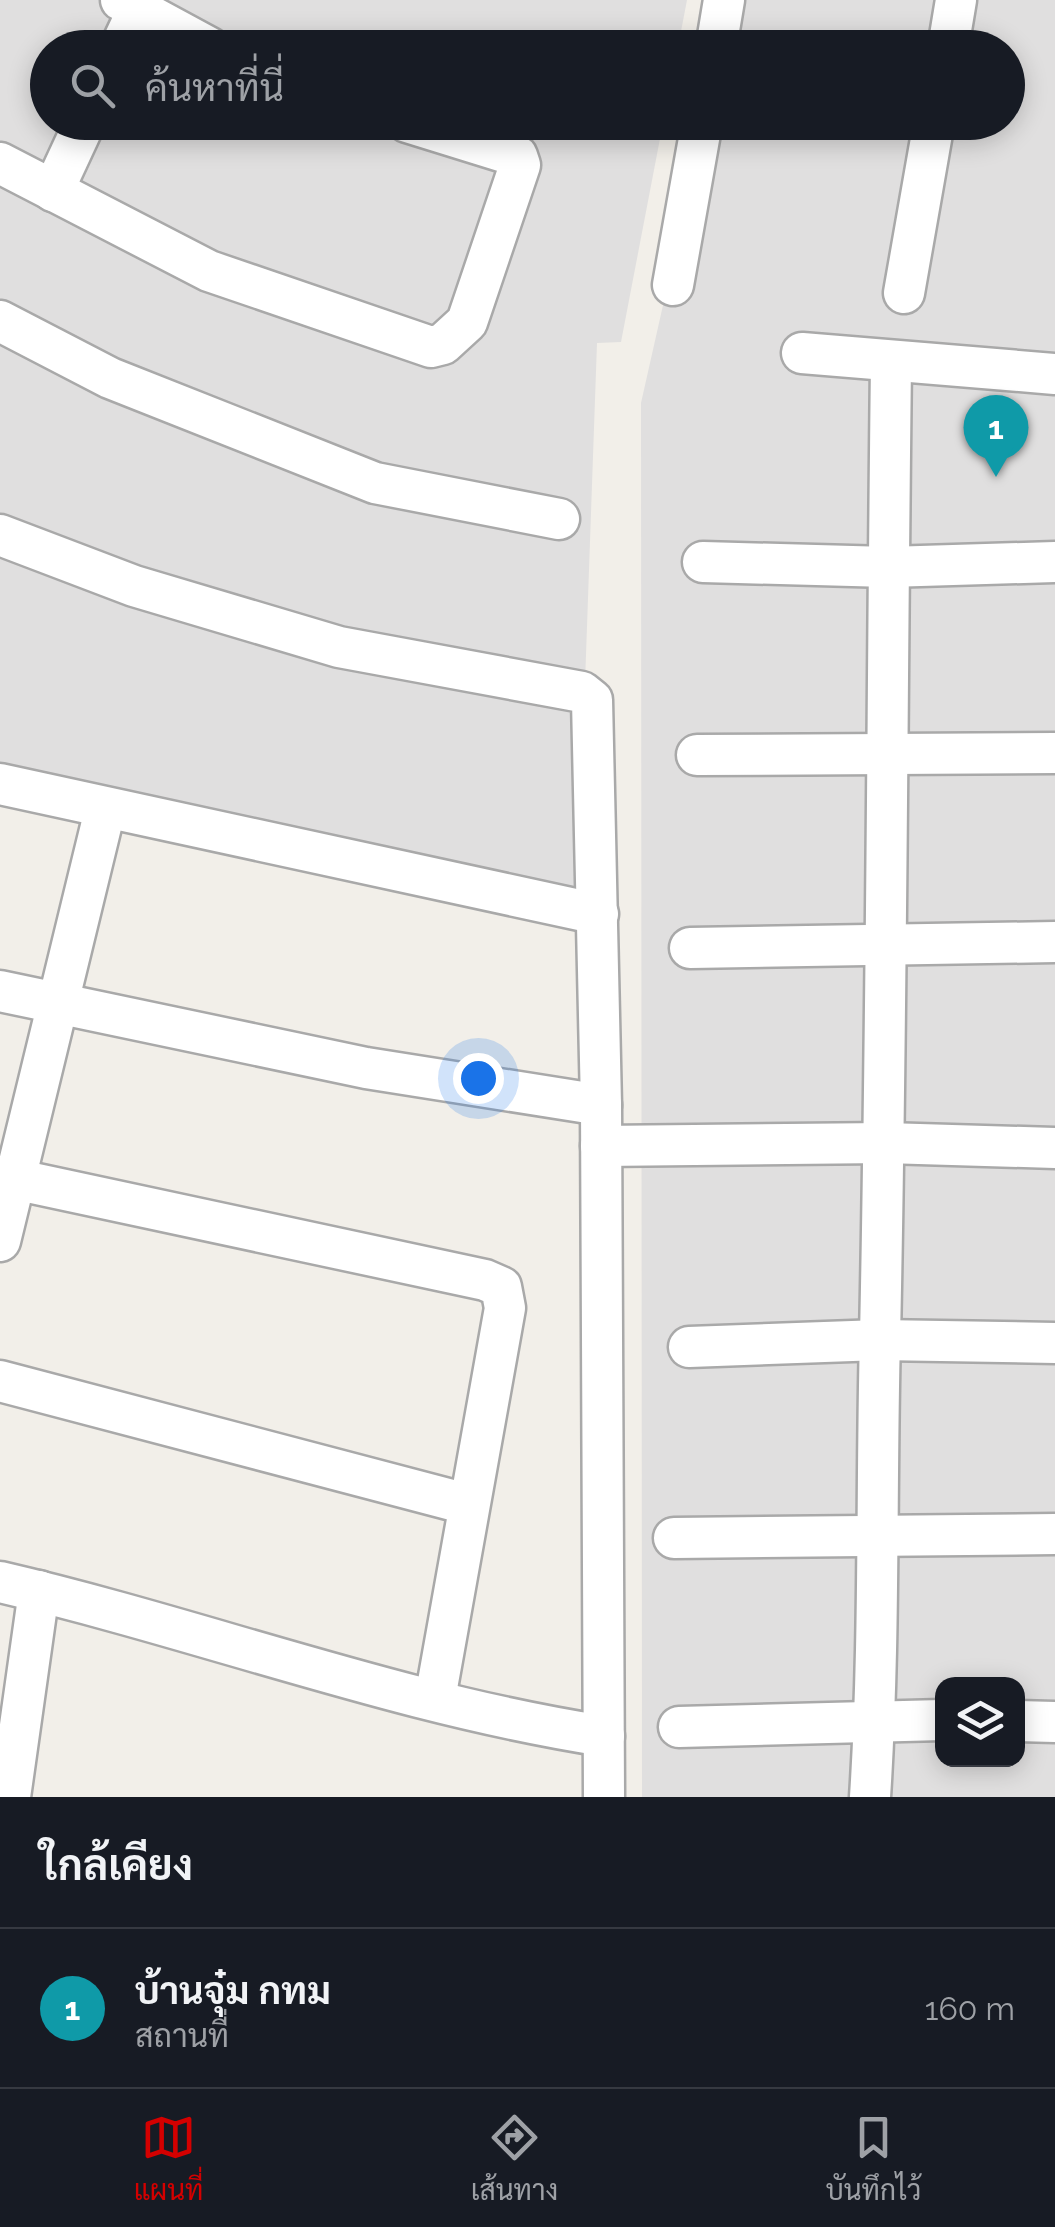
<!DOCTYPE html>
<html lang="th">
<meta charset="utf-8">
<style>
:root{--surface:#171b24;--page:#242831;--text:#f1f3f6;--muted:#9ea1a6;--line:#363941;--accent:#d40000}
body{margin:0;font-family:Raleway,Sarabun,sans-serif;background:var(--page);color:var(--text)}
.controls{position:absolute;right:30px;bottom:30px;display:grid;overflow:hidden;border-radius:20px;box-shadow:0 5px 25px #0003}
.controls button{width:90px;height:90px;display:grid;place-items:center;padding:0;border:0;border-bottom:2px solid var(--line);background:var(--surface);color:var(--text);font:50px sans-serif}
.you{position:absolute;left:478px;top:1078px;width:35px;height:35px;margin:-25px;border:8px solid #fff;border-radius:50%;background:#1a73e8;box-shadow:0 0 0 15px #1a73e833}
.badge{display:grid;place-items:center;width:65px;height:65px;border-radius:50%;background:var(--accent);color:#fff;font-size:32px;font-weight:700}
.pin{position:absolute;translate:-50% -82px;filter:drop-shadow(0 2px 5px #0008)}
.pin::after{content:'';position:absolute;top:52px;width:35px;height:30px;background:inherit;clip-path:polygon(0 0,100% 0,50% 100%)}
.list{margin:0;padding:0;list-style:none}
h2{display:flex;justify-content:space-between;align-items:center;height:130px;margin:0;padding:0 40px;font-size:42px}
h2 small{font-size:32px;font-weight:400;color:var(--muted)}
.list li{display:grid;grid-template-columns:65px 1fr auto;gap:30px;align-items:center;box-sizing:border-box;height:160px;padding:0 40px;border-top:2px solid var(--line)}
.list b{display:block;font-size:38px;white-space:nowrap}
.list p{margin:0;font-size:32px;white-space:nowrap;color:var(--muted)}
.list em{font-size:32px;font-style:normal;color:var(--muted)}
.icon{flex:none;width:55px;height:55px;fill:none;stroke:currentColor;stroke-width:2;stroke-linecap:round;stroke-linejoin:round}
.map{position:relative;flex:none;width:1055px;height:1797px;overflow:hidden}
.search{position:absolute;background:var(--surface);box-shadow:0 5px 25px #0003;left:30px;right:30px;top:30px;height:110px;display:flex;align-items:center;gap:25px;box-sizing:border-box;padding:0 35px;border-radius:55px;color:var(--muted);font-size:38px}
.sheet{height:290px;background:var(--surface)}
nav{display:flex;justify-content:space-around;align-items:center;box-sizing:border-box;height:140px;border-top:2px solid var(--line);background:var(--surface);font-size:28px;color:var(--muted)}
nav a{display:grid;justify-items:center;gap:5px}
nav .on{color:var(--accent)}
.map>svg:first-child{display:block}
.residential{fill:#e0dfdf;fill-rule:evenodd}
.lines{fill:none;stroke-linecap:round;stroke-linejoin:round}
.minor-casing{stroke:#a9a9a9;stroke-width:45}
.minor{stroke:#fff;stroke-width:40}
</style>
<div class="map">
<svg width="1055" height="1797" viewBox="0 0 1055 1797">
<rect width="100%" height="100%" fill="#f2efe9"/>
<g class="residential">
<path d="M0,0H687L678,47L48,48V122L663,123L621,342L597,343L577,910L0,794Z"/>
<path d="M731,0H1055V1797H642L641,403L704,123L1008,122V48L720,47ZM942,1684H1018V1760H942Z"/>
</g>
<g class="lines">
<defs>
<g id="minor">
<path d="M121,0L210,48"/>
<path d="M120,48L138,10"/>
<path d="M716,48L724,0"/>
<path d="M948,48L956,0"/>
<path d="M0,163L209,271L431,347L443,344L467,322L520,165L517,156L407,122"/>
<path d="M53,191L85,122"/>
<path d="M673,285L702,122"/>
<path d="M904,293L934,122"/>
<path d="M0,321L110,378L375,483L559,519"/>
<path d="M802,353L1055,374"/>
<path d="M0,535L134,586L339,647L582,692L592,700L601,1105L604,1797"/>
<path d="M703,562L888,567L1055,562"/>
<path d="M697,755L1055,753"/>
<path d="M0,784L598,914"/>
<path d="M690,948L1055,942"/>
<path d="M0,991L366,1068L601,1105"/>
<path d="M601,1146L886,1143L1055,1148"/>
<path d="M0,1176L485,1280L501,1287L505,1308L435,1699"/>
<path d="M0,1241L105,810"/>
<path d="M689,1347L880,1340L1055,1343"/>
<path d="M0,1381L467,1504"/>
<path d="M674,1538L1055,1534"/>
<path d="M0,1582C202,1629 397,1704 604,1736"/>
<path d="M1018,1721L1055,1722"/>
<path d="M679,1727L942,1720"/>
<path d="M10,1797L39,1591"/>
<path d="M870,1797C880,1643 876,1490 880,1337C887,1012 887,687 891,363"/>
</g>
</defs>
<use href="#minor" class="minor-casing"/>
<use href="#minor" class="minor"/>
</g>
</svg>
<div class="controls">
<button><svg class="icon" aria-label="layers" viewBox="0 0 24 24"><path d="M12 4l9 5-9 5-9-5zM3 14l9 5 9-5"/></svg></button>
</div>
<div class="you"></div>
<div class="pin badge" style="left:996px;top:477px;background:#0f9aa8">1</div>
<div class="search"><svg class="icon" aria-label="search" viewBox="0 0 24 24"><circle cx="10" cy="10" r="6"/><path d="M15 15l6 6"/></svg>ค้นหาที่นี่</div>
</div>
<section class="sheet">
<h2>ใกล้เคียง<small></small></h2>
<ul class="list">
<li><span class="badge" style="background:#0f9aa8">1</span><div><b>บ้านจุ๋ม กทม</b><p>สถานที่</p></div><em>160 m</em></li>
</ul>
</section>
<nav>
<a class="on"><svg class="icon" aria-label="map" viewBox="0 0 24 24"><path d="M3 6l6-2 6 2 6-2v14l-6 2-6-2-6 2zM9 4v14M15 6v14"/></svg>แผนที่</a>
<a><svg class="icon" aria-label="directions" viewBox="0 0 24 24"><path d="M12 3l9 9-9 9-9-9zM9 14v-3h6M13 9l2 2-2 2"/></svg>เส้นทาง</a>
<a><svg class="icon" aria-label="saved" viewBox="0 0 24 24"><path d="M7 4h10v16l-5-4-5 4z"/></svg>บันทึกไว้</a>
</nav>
